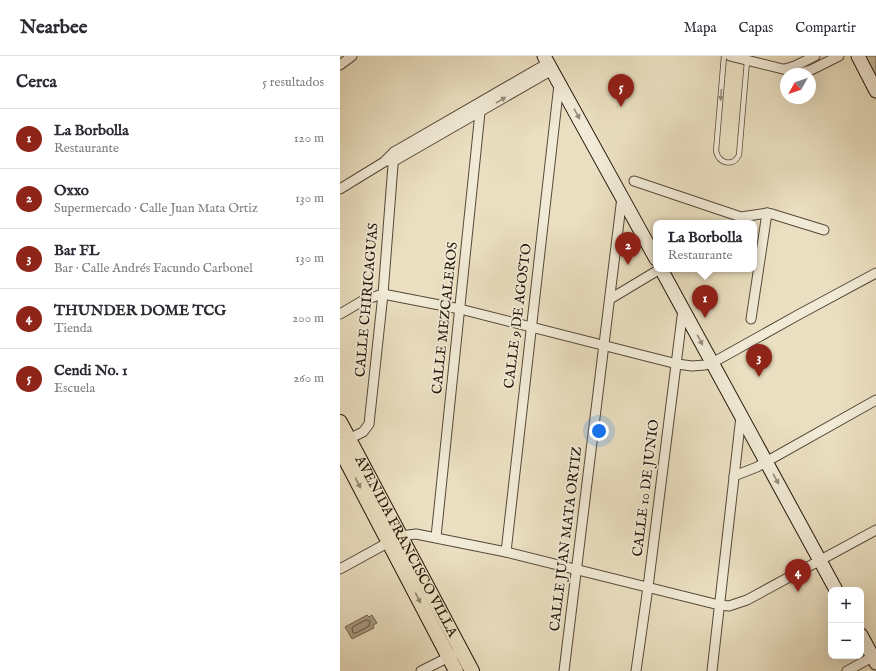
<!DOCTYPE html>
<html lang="es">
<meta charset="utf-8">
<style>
:root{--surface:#fff;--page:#f2f2f3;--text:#2b2b33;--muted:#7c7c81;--line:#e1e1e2;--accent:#8f2418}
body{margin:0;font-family:"IM FELL English",serif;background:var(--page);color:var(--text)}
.controls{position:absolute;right:12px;bottom:12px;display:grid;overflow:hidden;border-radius:8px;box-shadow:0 4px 16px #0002}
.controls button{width:36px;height:36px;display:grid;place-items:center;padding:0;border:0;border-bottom:1px solid var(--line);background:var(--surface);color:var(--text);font:20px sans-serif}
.compass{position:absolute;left:440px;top:12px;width:36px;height:36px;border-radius:50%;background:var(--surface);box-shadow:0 4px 16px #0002;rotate:230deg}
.you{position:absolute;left:259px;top:375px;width:14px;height:14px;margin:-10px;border:3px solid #fff;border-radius:50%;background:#1a73e8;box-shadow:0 0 0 6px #1a73e833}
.badge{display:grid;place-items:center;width:26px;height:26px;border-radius:50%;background:var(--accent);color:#fff;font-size:13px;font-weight:700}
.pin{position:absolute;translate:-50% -33px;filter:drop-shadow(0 1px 2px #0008)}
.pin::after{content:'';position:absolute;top:21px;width:14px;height:12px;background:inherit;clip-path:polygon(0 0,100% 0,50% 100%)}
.popup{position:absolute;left:313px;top:164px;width:104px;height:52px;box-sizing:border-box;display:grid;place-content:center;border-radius:8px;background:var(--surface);filter:drop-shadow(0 1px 3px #0005);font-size:13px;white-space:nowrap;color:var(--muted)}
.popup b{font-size:15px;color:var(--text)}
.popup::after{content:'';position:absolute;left:50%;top:100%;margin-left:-8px;border:8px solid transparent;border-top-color:var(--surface)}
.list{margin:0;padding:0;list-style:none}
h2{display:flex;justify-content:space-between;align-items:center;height:52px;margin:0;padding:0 16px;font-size:17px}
h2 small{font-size:13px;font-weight:400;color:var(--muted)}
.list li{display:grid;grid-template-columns:26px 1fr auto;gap:12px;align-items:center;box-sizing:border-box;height:60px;padding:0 16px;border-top:1px solid var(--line)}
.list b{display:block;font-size:15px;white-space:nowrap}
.list p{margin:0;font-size:13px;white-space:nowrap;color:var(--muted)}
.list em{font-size:13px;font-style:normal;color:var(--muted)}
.map{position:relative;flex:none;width:536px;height:615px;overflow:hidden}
header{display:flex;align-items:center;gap:24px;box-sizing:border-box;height:56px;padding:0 20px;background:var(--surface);border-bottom:1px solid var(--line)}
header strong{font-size:19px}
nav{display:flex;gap:22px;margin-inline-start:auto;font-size:14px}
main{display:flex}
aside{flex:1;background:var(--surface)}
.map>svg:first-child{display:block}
.green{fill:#c8bda1;stroke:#766a56}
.water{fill:#a79b82;stroke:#736652}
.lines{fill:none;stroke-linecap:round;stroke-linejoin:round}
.shore{stroke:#665846;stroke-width:1}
.service-casing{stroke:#564838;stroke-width:6}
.minor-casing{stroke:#564838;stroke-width:11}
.secondary-casing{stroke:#24160a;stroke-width:15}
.primary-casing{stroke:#24160a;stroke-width:16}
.service{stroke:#f1ead6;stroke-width:4.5}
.minor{stroke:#f1ead6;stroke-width:9}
.secondary{stroke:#f1ead6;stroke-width:13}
.primary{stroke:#eadfc0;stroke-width:14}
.oneway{fill:#958b7a}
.oneway2{fill:#91856e}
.labels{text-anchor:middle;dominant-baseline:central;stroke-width:3.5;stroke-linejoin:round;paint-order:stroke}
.street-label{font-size:14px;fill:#24160a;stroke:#f1ead6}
</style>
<header>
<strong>Nearbee</strong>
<nav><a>Mapa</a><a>Capas</a><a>Compartir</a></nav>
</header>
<main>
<aside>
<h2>Cerca<small>5 resultados</small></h2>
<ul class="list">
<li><span class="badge">1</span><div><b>La Borbolla</b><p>Restaurante</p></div><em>120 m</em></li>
<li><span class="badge">2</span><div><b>Oxxo</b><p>Supermercado · Calle Juan Mata Ortiz</p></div><em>130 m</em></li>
<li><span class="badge">3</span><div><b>Bar FL</b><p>Bar · Calle Andrés Facundo Carbonel</p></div><em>130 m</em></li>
<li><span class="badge">4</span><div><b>THUNDER DOME TCG</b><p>Tienda</p></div><em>200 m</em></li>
<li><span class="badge">5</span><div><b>Cendi No. 1</b><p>Escuela</p></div><em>260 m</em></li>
</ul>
</aside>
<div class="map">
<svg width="536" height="615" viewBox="0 0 536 615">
<rect width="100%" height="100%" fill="#eadfc0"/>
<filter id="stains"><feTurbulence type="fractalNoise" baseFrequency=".005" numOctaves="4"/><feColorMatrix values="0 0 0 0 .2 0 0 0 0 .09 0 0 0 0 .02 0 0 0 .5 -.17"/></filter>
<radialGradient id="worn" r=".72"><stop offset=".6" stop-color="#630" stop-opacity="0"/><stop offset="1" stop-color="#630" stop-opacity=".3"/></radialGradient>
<path class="green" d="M521,0H536V28Z"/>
<path class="water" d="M27,559L29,561L32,559L37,567L33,569L34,572L12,583L5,571Z"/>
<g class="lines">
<path class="shore" d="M26,564L30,565L29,570L16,577H13L12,572Z"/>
<defs>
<path id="service" d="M384,0L376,95C379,108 393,111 399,99L407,5"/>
<g id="minor">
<path d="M390,0L459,17L471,14L499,0"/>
<path d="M0,9L12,0"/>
<path d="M445,13L455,10L475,0"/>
<path d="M49,105H54L212,14"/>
<path d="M294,125L401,161L427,157L432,158L484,174"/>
<path d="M0,133L44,106L54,96L208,7"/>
<path d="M270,243L320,213"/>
<path d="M0,258L24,244L43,238L120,253L337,308L352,310L365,309L372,307L458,259L536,217"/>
<path d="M411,263L427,157"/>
<path d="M0,387L23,376L29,368L43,238L54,96"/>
<path d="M394,420L417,411L536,344"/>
<path d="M96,481L141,47"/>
<path d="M166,496L219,28"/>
<path d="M0,513L60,480L76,478L166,496L379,549L389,550L407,544L536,474"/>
<path d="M81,615L113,599"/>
<path d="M224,615L282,141"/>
<path d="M296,615L308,531L343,253"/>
<path d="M372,615L401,360"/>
<path d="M507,615L536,599"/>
</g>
<g id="secondary">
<path d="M204,0L316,203"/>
<path d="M518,0L536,35"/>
<path d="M321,213L496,534"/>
<path d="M521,579L536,607"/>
</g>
<g id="primary">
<path id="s1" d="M0,366L132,615"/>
<path d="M0,393L116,615"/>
</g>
</defs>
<use href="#service" class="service-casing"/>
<use href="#minor" class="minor-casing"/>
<use href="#secondary" class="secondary-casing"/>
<use href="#primary" class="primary-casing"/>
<use href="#service" class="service"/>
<use href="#minor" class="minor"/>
<use href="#secondary" class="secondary"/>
<use href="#primary" class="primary"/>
</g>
<defs><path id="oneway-solid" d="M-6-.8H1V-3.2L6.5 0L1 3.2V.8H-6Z"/></defs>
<g class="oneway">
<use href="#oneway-solid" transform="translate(381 39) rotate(94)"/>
<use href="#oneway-solid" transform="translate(161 44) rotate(-31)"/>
<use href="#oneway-solid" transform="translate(237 58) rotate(61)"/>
<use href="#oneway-solid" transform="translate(360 284) rotate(62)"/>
<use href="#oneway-solid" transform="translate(436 423) rotate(61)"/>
</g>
<g class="oneway2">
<use href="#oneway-solid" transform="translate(18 427) rotate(62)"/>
<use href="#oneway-solid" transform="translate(78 542) rotate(63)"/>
</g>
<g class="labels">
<g class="street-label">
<text transform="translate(27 244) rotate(-85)">CALLE CHIRICAGUAS</text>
<text transform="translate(178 260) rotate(-83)">CALLE 9 DE AGOSTO</text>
<text transform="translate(105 262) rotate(-84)">CALLE MEZCALEROS</text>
<text transform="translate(306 432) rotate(-83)">CALLE 10 DE JUNIO</text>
<text transform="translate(226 483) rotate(-83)">CALLE JUAN MATA ORTIZ</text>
<text stroke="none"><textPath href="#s1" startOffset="141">AVENIDA FRANCISCO VILLA</textPath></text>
</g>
</g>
<rect width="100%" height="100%" filter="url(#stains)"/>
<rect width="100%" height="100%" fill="url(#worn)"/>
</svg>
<div class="controls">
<button>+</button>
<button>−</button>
</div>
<svg class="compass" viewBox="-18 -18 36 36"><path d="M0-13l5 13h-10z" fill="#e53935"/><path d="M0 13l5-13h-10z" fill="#7c7c81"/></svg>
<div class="you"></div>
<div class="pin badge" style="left:365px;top:262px">1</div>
<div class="popup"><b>La Borbolla</b>Restaurante</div>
<div class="pin badge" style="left:288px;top:209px">2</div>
<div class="pin badge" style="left:419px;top:321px">3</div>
<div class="pin badge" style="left:458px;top:536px">4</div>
<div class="pin badge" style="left:281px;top:51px">5</div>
</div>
</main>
